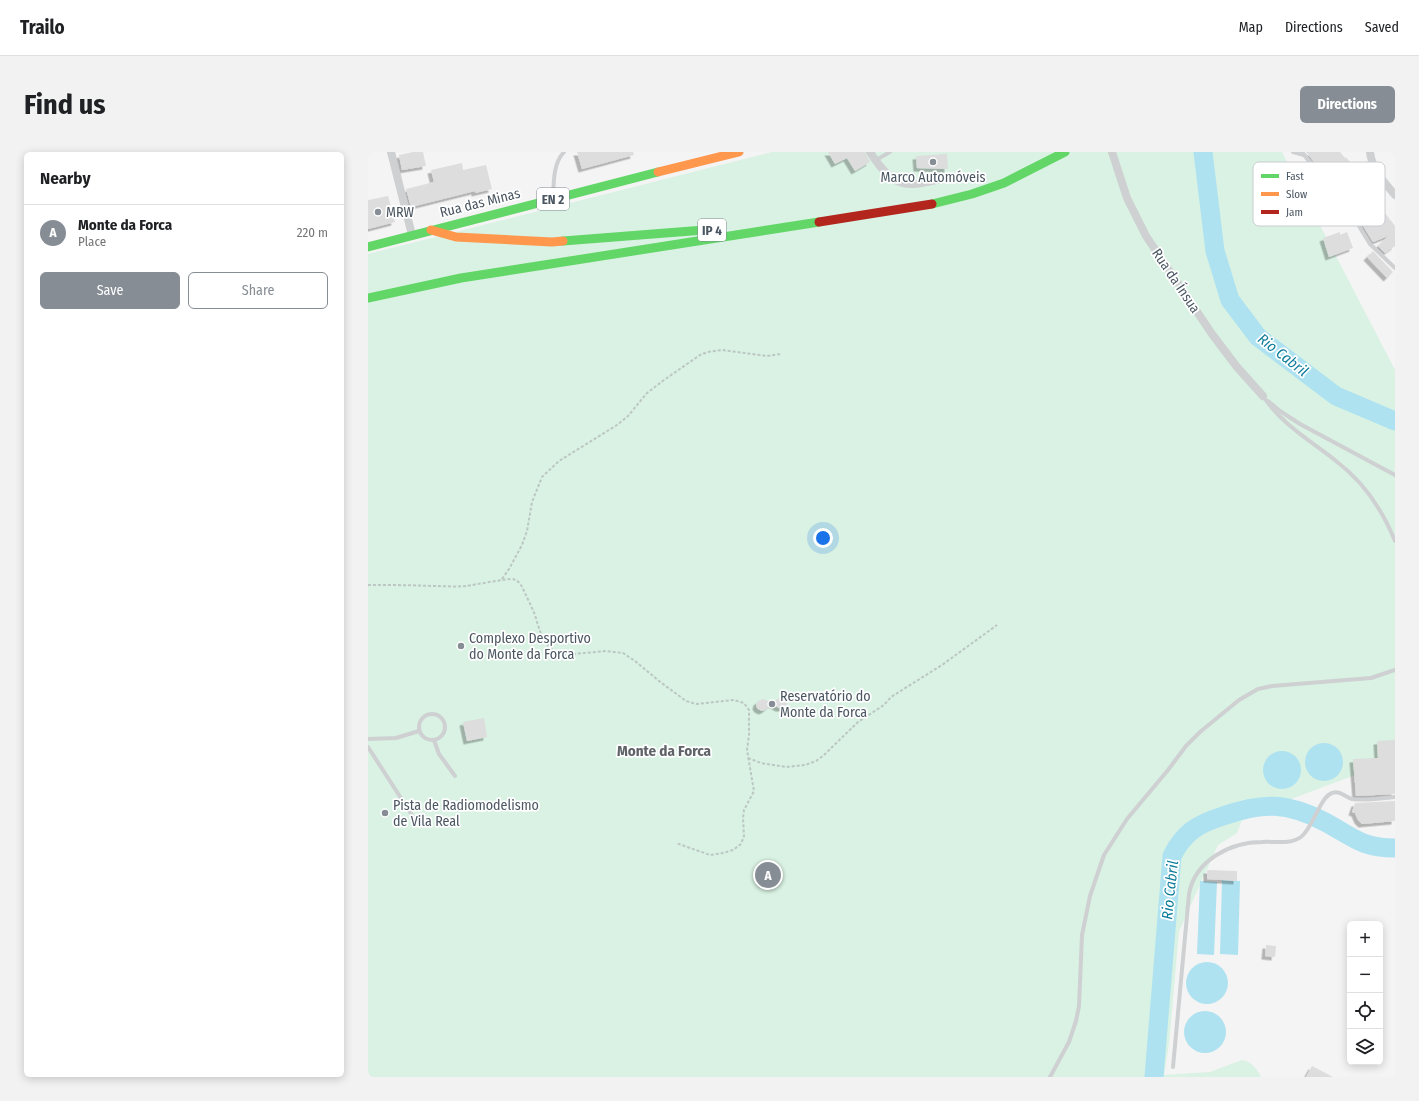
<!DOCTYPE html>
<meta charset="utf-8">
<style>
:root{--surface:#fff;--page:#f2f2f2;--text:#202124;--muted:#757577;--line:#e0e0e0;--accent:#868d94}
body{margin:0;font-family:"Fira Sans Condensed",sans-serif;background:var(--page);color:var(--text)}
.controls{position:absolute;right:12px;bottom:12px;display:grid;overflow:hidden;border-radius:6px;box-shadow:0 2px 10px #0003}
.controls button{width:36px;height:36px;display:grid;place-items:center;padding:0;border:0;border-bottom:1px solid var(--line);background:var(--surface);color:var(--text);font:20px sans-serif}
.you{position:absolute;left:455px;top:386px;width:14px;height:14px;margin:-10px;border:3px solid #fff;border-radius:50%;background:#1a73e8;box-shadow:0 0 0 6px #1a73e833}
.badge{display:grid;place-items:center;width:26px;height:26px;border-radius:50%;background:var(--accent);color:#fff;font-size:13px;font-weight:700}
.pin{position:absolute;translate:-50% -50%;border:2px solid #fff;box-shadow:0 1px 4px #0006}
.list{margin:0;padding:0;list-style:none}
h2{display:flex;justify-content:space-between;align-items:center;height:52px;margin:0;padding:0 16px;font-size:17px}
h2 small{font-size:13px;font-weight:400;color:var(--muted)}
.list li{display:grid;grid-template-columns:26px 1fr auto;gap:12px;align-items:center;box-sizing:border-box;height:56px;padding:0 16px;border-top:1px solid var(--line)}
.list b{display:block;font-size:15px;white-space:nowrap}
.list p{margin:0;font-size:13px;white-space:nowrap;color:var(--muted)}
.list em{font-size:13px;font-style:normal;color:var(--muted)}
.actions{display:flex;gap:8px;padding:12px 16px}
.actions a{flex:1;padding:9px 0;border:1px solid var(--accent);border-radius:6px;text-align:center;font-size:14px;color:var(--accent)}
.actions .main{background:var(--accent);color:#fff}
.icon{flex:none;width:22px;height:22px;fill:none;stroke:currentColor;stroke-width:2;stroke-linecap:round;stroke-linejoin:round}
.map{position:relative;flex:none;width:1027px;height:925px;overflow:hidden;border-radius:6px}
header{display:flex;align-items:center;gap:24px;box-sizing:border-box;height:56px;padding:0 20px;background:var(--surface);border-bottom:1px solid var(--line)}
header strong{font-size:19px}
nav{display:flex;gap:22px;margin-inline-start:auto;font-size:14px}
.intro{display:flex;align-items:center;justify-content:space-between;box-sizing:border-box;height:96px;padding:0 24px}
h1{margin:0;font-size:28px}
.button{padding:10px 18px;border-radius:6px;background:var(--accent);color:#fff;font-size:14px;font-weight:700}
main{display:flex;gap:24px;padding:0 24px}
aside{flex:1;background:var(--surface);border-radius:6px;box-shadow:0 2px 10px #0003}
.map>svg:first-child{display:block}
.green{fill:#d9f2e3}
.water{fill:#aee2f0}
.lines{fill:none;stroke-linecap:round;stroke-linejoin:round}
.river{stroke:#aee2f0;stroke-width:19}
.building{fill:#ddddde;filter:url(#shadow)}
.path{stroke:#bcc7c4;stroke-width:2;stroke-dasharray:3 2;stroke-linecap:butt}
.lane{stroke:#ced0d2;stroke-width:4}
.street{stroke:#ced0d2;stroke-width:8}
.fast{stroke:#63d668;stroke-width:9}
.slow{stroke:#ff974d;stroke-width:9}
.jam{stroke:#b3261e;stroke-width:9}
.poi-dot{fill:#868d94;stroke:#fff;stroke-width:1.5}
.labels{text-anchor:middle;dominant-baseline:central;stroke-width:3.5;stroke-linejoin:round;paint-order:stroke}
.shield{fill:#fff;stroke:#808990;stroke-width:1}
.shield-label{font-size:13px;font-weight:bold;fill:#4a5661}
.poi-label{font-size:14px;fill:#4a5661;stroke:#fff;text-anchor:start}
.street-label{font-size:14px;fill:#4a5661;stroke:#fff}
.water-label{font-size:15px;font-style:italic;fill:#0c7c9b;stroke:#fff}
.neighbourhood-label{font-size:15px;font-weight:bold;fill:#5f6368;stroke:#fff}
.key{fill:#fff;stroke:#c9ccd0;stroke-width:1}
.key-label{font-size:11px;fill:#4a5661}
</style>
<header>
<strong>Trailo</strong>
<nav><a>Map</a><a>Directions</a><a>Saved</a></nav>
</header>
<div class="intro"><h1>Find us</h1><a class="button">Directions</a></div>
<main>
<aside>
<h2>Nearby<small></small></h2>
<ul class="list">
<li><span class="badge">A</span><div><b>Monte da Forca</b><p>Place</p></div><em>220 m</em></li>
</ul>
<div class="actions"><a class="main">Save</a><a>Share</a></div>
</aside>
<div class="map">
<svg width="1027" height="925" viewBox="0 0 1027 925">
<defs>
<filter id="shadow"><feDropShadow dx="-3.5" dy="3.5" stdDeviation="0" flood-color="#0004"/></filter>
</defs>
<rect width="100%" height="100%" fill="#f4f4f4"/>
<path class="green" d="M404,0H914L1027,218V608L875,665L869,681L850,693L811,779L801,892L796,923L842,920L874,908C883,909 889,917 893,925H0V102Z"/>
<g class="water">
<circle cx="956" cy="610" r="19"/>
<circle cx="914" cy="618" r="19"/>
<path d="M854,728L872,729L870,803L852,802Z"/>
<path d="M832,729L849,730L846,803L829,802Z"/>
<circle cx="839" cy="831" r="21"/>
<circle cx="837" cy="880" r="21"/>
</g>
<g class="lines">
<g class="river">
<path d="M835,0L847,99L862,148L890,185L968,244L1027,269"/>
<path d="M786,925L804,704C816,680 830,672 855,664C895,650 919,650 957,670C985,685 993,696 1027,696"/>
</g>
</g>
<g class="building">
<path d="M45,0H55L58,14L34,18L31,3Z"/>
<path d="M209,0H265L266,3L214,17Z"/>
<path d="M460,0H497L502,10L487,19L479,6L467,12Z"/>
<path d="M938,0H972L977,6L978,5L1017,55L1014,57L1027,74V94L1017,101L1010,94L1020,84L1005,90L986,59Z"/>
<path d="M579,2L580,17L549,16L548,4Z"/>
<path d="M94,11L95,18L118,13L124,37L107,41V39L43,55L38,37L66,30L63,18Z"/>
<path d="M20,44L27,70L0,77V48Z"/>
<path d="M972,80V83L979,80L985,96L961,105L955,86Z"/>
<path d="M1005,99L1025,120L1019,126L999,105Z"/>
<path d="M411,546H417L419,549V553L417,556H411L404,552L397,558L394,559L390,557L388,554L389,550L392,548L396,547L404,551Z"/>
<path d="M116,566L119,585L99,589L95,570Z"/>
<path d="M1027,588V642L988,644L985,607L1010,606L1009,589Z"/>
<path d="M1027,649V669L994,672L990,668L987,661L984,660L987,651Z"/>
<path d="M839,718L869,719V729L839,727Z"/>
<path d="M898,793L908,794L907,805L897,804Z"/>
<path d="M944,914L965,925H938Z"/>
</g>
<g class="lines">
<g class="path">
<path d="M134,427L141,417L154,393L159,379L164,350L174,325L191,309L249,273L260,264L279,241L296,228L332,203L340,200L354,198L399,204L413,202"/>
<path d="M0,433C21,433 43,433 64,434C75,434 87,435 98,434C105,433 142,426 145,427C152,429 154,435 157,441C160,448 164,455 167,463C172,480 176,497 195,503L238,499L255,501L267,509L291,529L318,549L328,552L366,548L376,551L381,558V583L379,598L386,639L376,658L375,666L376,684L373,692L365,698L355,701L342,703L308,691"/>
<path d="M380,606L393,611L418,615L437,613L448,609L456,603L490,570L516,553L523,545L574,513L629,473"/>
</g>
<g class="lane">
<path d="M925,0L936,3"/>
<path d="M934,0L983,61L1002,92L1027,116"/>
<path d="M508,8L522,0"/>
<path d="M185,44C186,29 185,12 196,0"/>
<path d="M895,244C913,272 943,289 968,309C996,330 1014,357 1027,389"/>
<path d="M900,249L912,259L932,272L1027,323"/>
<circle cx="64" cy="575" r="13"/>
<path d="M0,587L28,586L51,579"/>
<path d="M66,588L71,602L87,624"/>
<path d="M0,595L49,671"/>
<path d="M805,915L821,742C827,708 863,690 894,690C906,689 922,693 933,685C945,676 952,645 964,641C972,638 977,645 984,647C994,649 1016,646 1027,645"/>
<path d="M682,925L701,890L708,869L711,854L714,783L722,744L736,703L759,667L800,618L818,594L832,580L871,548L890,537L904,534L1003,526L1027,518"/>
</g>
<g class="street">
<path d="M23,0L44,83"/>
<path d="M502,0C528,40 540,35 581,25"/>
<path d="M744,0L759,46L778,84L844,182L869,215L895,244"/>
<path d="M1002,0C1004,18 1016,30 1027,43"/>
</g>
<g class="fast">
<path d="M564,52L604,42L636,31L697,0"/>
<path d="M195,89L349,77"/>
<path d="M0,95L290,20"/>
<path d="M0,146L93,126L451,70"/>
</g>
<g class="slow">
<path d="M290,20L371,0"/>
<path d="M63,78L88,85L184,90L195,89"/>
</g>
<path class="jam" d="M451,70L564,52"/>
</g>
<g class="poi-dot">
<circle cx="565" cy="10" r="4"/>
<circle cx="10" cy="60" r="4"/>
<circle cx="93" cy="494" r="4"/>
<circle cx="404" cy="552" r="4"/>
<circle cx="17" cy="661" r="4"/>
</g>
<g class="labels">
<g class="shield">
<rect x="169" y="36" width="32" height="22" rx="3"/>
<rect x="330" y="67" width="28" height="22" rx="3"/>
</g>
<g class="shield-label">
<text x="185" y="47">EN 2</text>
<text x="344" y="78">IP 4</text>
</g>
<g class="poi-label">
<text x="565" y="25" text-anchor="middle">Marco Automóveis</text>
<text x="18" y="60">MRW</text>
<text x="101" y="486">Complexo Desportivo<tspan x="101" dy="16">do Monte da Forca</tspan></text>
<text x="412" y="544">Reservatório do<tspan x="412" dy="16">Monte da Forca</tspan></text>
<text x="25" y="653">Pista de Radiomodelismo<tspan x="25" dy="16">de Vila Real</tspan></text>
</g>
<g class="street-label">
<text transform="translate(112 51) rotate(-14)">Rua das Minas</text>
<text transform="translate(808 129) rotate(56)">Rua da Ínsua</text>
</g>
<g class="water-label">
<text transform="translate(915 203) rotate(38)">Rio Cabril</text>
<text transform="translate(802 738) rotate(-84)">Rio Cabril</text>
</g>
<g class="neighbourhood-label">
<text x="296" y="599">Monte da Forca</text>
</g>
</g>
<rect x="885" y="10" width="132" height="64" rx="6" class="key"/>
<rect x="893" y="22" width="18" height="4" fill="#63d668"/>
<rect x="893" y="40" width="18" height="4" fill="#ff974d"/>
<rect x="893" y="58" width="18" height="4" fill="#b3261e"/>
<g class="key-label">
<text x="918" y="28">Fast</text>
<text x="918" y="46">Slow</text>
<text x="918" y="64">Jam</text>
</g>
</svg>
<div class="controls">
<button>+</button>
<button>−</button>
<button><svg class="icon" aria-label="locate" viewBox="0 0 24 24"><circle cx="12" cy="12" r="6"/><path d="M12 2v4M12 18v4M2 12h4M18 12h4"/></svg></button>
<button><svg class="icon" aria-label="layers" viewBox="0 0 24 24"><path d="M12 4l9 5-9 5-9-5zM3 14l9 5 9-5"/></svg></button>
</div>
<div class="you"></div>
<div class="pin badge" style="left:400px;top:723px">A</div>
</div>
</main>
